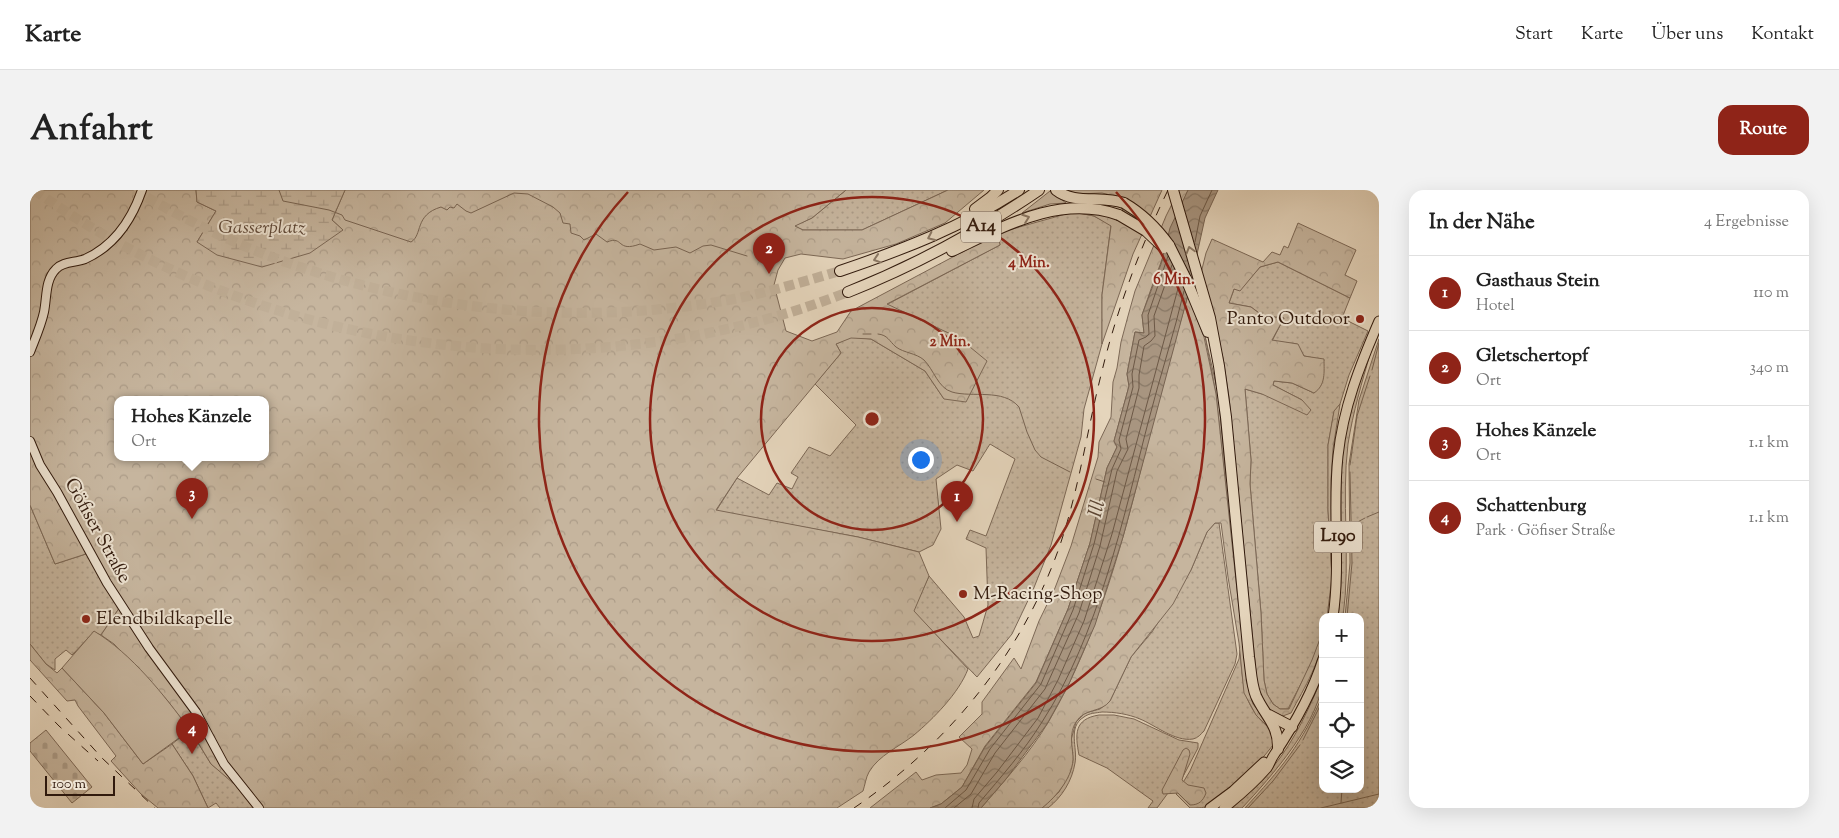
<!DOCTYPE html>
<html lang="de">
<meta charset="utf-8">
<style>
:root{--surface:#fff;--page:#f2f2f2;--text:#222;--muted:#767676;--line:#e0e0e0;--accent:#8f2418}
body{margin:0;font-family:"Sorts Mill Goudy",serif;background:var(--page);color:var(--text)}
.controls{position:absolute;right:15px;bottom:15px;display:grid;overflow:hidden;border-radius:10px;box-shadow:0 5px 20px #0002}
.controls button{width:45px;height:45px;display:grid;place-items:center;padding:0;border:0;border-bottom:1px solid var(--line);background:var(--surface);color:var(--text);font:25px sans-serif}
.scale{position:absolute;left:15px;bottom:12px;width:70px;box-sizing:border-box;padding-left:5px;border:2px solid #311a0d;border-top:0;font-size:14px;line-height:18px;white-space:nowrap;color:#311a0d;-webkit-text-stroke:4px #eee4d3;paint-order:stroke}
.you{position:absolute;left:890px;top:269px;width:18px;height:18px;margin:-12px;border:4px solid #fff;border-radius:50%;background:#1a73e8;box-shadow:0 0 0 8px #1a73e833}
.badge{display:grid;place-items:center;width:32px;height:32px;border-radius:50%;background:var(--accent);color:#fff;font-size:16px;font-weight:700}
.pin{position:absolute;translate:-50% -41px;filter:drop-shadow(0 1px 2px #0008)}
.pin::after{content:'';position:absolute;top:26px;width:18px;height:15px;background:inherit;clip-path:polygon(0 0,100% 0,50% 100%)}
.popup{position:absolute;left:84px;top:206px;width:155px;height:65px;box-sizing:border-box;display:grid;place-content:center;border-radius:10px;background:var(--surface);filter:drop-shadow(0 1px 4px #0005);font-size:16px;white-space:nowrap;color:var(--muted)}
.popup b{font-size:19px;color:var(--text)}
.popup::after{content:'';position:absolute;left:50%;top:100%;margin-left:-10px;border:10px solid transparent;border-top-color:var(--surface)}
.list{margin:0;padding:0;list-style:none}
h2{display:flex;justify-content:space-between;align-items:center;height:65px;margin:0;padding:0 20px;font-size:21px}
h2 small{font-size:16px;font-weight:400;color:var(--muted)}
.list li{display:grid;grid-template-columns:32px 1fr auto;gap:15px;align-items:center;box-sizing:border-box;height:75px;padding:0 20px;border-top:1px solid var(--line)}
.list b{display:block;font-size:19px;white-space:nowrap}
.list p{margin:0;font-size:16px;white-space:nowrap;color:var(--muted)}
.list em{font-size:16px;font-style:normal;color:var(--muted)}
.icon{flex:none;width:28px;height:28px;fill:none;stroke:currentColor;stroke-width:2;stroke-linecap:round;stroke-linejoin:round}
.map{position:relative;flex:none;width:1349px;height:618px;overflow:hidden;border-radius:15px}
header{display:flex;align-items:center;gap:30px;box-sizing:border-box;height:70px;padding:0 25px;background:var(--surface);border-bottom:1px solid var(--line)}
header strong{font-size:24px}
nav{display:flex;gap:28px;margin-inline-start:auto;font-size:18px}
.intro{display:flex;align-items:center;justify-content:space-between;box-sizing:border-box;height:120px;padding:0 30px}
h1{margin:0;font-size:35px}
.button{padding:12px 22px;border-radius:15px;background:var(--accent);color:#fff;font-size:18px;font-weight:700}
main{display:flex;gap:30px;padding:0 30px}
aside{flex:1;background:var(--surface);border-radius:15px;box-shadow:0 5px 20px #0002}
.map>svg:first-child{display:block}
.grass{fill:url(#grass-dots);stroke:#7c6856}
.forest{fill:url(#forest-crowns);stroke:#7c6856;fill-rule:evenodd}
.wetland{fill:url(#wetland-marsh);stroke:#7c6856}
.cemetery{fill:url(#cemetery-stones);stroke:#7c6856}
.garden{fill:#c6b59e;stroke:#7c6856}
.water{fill:url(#water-waves);stroke:#786452}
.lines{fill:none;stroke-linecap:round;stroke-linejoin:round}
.shore{stroke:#6c5846;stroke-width:1}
.stream{stroke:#786452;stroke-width:1}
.motorway-tunnel{stroke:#c1b099;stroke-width:10;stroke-dasharray:10 5;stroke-linecap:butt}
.secondary-casing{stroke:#311a0d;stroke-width:10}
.primary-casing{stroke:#311a0d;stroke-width:11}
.motorway-casing{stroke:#311a0d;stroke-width:12}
.secondary{stroke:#eee4d3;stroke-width:8}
.primary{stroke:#e5d5bc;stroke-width:9}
.motorway{stroke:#e5d5bc;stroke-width:10}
.rail{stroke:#311a0d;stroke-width:1;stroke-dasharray:9 9;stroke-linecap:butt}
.motorway-bridge-casing{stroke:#311a0d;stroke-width:12;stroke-linecap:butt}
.motorway-bridge{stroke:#e5d5bc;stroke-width:10}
.oneway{stroke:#8b7864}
.ring{fill:none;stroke:#8f2418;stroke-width:2.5}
.poi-dot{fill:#8f2418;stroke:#eee4d3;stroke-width:2}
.labels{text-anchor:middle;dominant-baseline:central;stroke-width:4;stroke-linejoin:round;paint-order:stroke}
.shield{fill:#eee4d3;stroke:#6a5748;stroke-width:1}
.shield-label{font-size:18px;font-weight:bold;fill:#311a0d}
.park-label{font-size:19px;font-style:italic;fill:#5e4838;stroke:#eee4d3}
.poi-label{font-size:19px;fill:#311a0d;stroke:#eee4d3;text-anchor:start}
.street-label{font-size:19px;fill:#311a0d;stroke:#eee4d3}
.water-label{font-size:20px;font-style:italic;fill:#5b4535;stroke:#eee4d3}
.centre{fill:#8f2418;stroke:#eee4d3;stroke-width:2.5}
.ring-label{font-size:15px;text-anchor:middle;font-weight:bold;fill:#8f2418;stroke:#eee4d3;stroke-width:4;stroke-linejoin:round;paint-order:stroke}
</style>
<header>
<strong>Karte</strong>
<nav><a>Start</a><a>Karte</a><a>Über uns</a><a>Kontakt</a></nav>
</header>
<div class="intro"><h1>Anfahrt</h1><a class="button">Route</a></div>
<main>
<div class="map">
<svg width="1349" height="618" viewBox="0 0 1349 618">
<defs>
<pattern id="grass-dots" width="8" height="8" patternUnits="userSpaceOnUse" patternTransform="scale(1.25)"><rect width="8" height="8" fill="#c6b59e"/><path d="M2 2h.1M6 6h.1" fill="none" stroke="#ab9b87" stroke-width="1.8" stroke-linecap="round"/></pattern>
<pattern id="forest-crowns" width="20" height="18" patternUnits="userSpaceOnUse" patternTransform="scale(1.25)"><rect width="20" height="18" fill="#c6b59e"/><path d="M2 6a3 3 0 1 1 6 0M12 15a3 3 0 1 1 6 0" fill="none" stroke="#ab9b87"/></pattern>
<pattern id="wetland-marsh" width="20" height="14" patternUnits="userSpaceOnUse" patternTransform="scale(1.25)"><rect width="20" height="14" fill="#c6b59e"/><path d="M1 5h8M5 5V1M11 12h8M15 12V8" fill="none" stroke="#ab9b87"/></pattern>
<pattern id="cemetery-stones" width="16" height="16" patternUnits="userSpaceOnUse" patternTransform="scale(1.25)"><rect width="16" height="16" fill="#c6b59e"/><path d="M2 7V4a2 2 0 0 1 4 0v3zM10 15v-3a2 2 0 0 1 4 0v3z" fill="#ab9b87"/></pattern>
<pattern id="water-waves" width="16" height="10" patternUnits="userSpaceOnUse" patternTransform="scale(1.25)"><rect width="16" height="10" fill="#a89580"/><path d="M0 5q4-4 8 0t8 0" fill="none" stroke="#897967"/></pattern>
</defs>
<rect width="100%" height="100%" fill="#e5d5bc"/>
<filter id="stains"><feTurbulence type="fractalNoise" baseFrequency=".004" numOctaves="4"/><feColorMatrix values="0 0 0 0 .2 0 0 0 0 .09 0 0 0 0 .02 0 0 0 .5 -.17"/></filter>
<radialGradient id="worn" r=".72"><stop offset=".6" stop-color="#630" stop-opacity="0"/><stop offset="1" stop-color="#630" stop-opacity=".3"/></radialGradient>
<g class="grass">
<path d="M816,0H918L832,40H773L764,36L782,28Z"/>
<path d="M1043,22L1064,26L1081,35L1072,105V154L1054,219L1051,247L1021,355L1003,400L982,444L947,487L883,421L899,386L934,427L943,448L949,446L958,415L956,358L936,349L940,340L956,346L985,269L960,254L943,281L927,275L906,289L911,339L903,355L889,362L828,347L686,321L707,288L739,305L747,293L762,299L768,287L761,283L779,257L800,266L826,235L785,194L811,163L806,154L821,147L841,149L895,181L914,209L929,148L856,115L970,55L968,43Z"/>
<path d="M1248,72L1320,108L1312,128L1338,141L1319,185L1310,214L1304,222L1298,255V320L1302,387L1297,427H1293C1293,459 1272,490 1258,519H1250L1243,514L1237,504L1234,490L1231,423L1220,294L1221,270L1215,199L1232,204L1272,210L1243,195L1244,191L1262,193L1284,203L1294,170L1274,166L1267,154L1242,151L1254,128L1233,126L1221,117L1199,113L1204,99L1210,100L1230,77Z"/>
<path d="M1349,140C1349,147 1344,154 1341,161C1332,192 1323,222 1318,254C1311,311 1321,369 1313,427H1308C1316,371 1307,315 1313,260C1318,217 1334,179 1349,140Z"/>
<path d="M1175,146L1188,203L1196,288L1200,304L1216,478L1241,535L1243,555C1228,575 1197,606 1175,617C1171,618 1165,618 1160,618L1146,604L1160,581L1209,469L1210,460C1213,493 1212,515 1239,538L1240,536C1228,523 1220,511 1217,493L1186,204Z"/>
<path d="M1349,149V618H1215C1250,580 1273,553 1293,504V599H1330V427H1315L1320,373L1319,274L1329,210Z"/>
<path d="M0,315L25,374L62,362L92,414L71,445L64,442L42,465L36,460L25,469V480L16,474L0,454Z"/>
<path d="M1185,333H1189L1207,464L1205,474L1174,541C1171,544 1168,548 1163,549C1145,552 1125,535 1110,529C1098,524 1085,522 1072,522C1066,523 1059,523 1054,527C1037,537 1048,558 1045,573C1042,591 1032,607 1018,618H1012L1029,602L1040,582L1043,570L1041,550L1046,532L1055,523L1070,519L1080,511L1101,467L1122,442L1161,380L1177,342Z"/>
<path d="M1293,485C1293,529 1241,587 1212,618H1201C1215,605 1231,592 1243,577C1265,550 1280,517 1293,485Z"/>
<path d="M1069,525H1084L1104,529L1149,550L1168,553V558L1148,596L1138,603L1127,618H1118L1123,611L1077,578L1049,565C1045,544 1044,529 1069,525Z"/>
<path d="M160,540L181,574L206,594L225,618H190L186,613L178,618L163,586L142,554Z"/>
</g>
<g class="forest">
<path d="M0,0H166L167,12L186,21L167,52L313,40L302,30L315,0H816L782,28L765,36L773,40H832L918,0H954L915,33L866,54L813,69L771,64L755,68L748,80L744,95L756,141L782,151L807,142L821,121L968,43L970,55L857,114L929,148L957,171L936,212L914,209L895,181L841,149L821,148L806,154L811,163L707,288L686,320L828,347L889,362L899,386L884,421L938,479C929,503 903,529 884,545C869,557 849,565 839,582C836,587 835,595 833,601L807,618H232L181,574L164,546L137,510L84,454L71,445L92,414L62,362L25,374L0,315ZM88,210H236V268H88Z"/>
<path d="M1032,0H1132L1103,64L1072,154V105L1081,36L1064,26L1050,23L1065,22L1088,30L1097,9L1072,3L1047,4Z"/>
<path d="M1149,0H1158L1121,99L1112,125L1114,143L1105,142L1097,184L1099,196L1084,251L1087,257L1077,278L1060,353L1038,419L1006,492L955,556L932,597L911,614L900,618H840L886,582L892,590L906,585L931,583L937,575L942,559L929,547L952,524V512L984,468L991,479L1009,431L1025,398L1041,356L1068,267L1069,252L1081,227L1083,192L1087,178L1091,152L1098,126L1105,101L1136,26Z"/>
<path d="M1020,1L1036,13L1020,14L992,23Z"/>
<path d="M1268,33L1326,60L1315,85L1327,91L1320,108L1248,72L1230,77L1210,101L1204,99L1199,113L1221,117L1233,126L1254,128L1242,150L1268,154L1274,166L1294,169C1294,182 1296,195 1284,203L1262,193L1244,191L1243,195L1272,210L1281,220L1277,225L1232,204L1215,199L1221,270L1220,294L1231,423L1234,490L1237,504L1243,514L1250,519H1259L1282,470L1293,441C1293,469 1274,498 1261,523L1250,527C1236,519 1230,507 1227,492L1199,207L1193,168L1171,83L1176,63L1182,49L1233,72L1242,62L1250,65L1254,56L1258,58Z"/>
<path d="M1158,105L1174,147L1186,204L1217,493L1223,514L1240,536L1239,538L1226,525L1214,503L1209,453L1198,387L1191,333H1185L1177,342L1161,380L1143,414L1101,467L1080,511C1071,523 1054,518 1046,532C1039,543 1042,555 1043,566C1044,586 1027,606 1012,618H951C975,590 1000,563 1019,531C1069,445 1094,348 1118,251C1131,202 1144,154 1158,105Z"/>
<path d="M1310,214L1303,259L1301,290L1302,387L1298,320V255L1304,221Z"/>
<path d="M0,454L16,474L27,483L32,478L74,523L113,574L142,554L163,586L178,618H128L111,604L81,571L86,566L48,516L45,510L37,511L0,470Z"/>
<path d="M1156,558L1159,560L1160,564L1152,590L1158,595L1174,598L1176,603C1173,611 1169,615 1160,615L1148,603L1133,604L1132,600L1153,560Z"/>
</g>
<path class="wetland" d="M166,0H315L302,30L313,40L280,63L232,77L187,65L167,52L186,21L167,12Z"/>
<path class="cemetery" d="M16,540L62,597L42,613L0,561V553Z"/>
<path class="garden" d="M64,441C102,464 134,505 160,540L113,574L74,523L32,478Z"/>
<path class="water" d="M1158,0H1188L1175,28L1158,105L1093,347L1065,435L1038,496L1017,534L976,589L951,618H900L911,614L932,597L955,557L1006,493L1038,419L1060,353L1077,278L1087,257L1084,251L1099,196L1097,184L1105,142L1114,143L1112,125L1131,74L1140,38Z"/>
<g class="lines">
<g class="shore">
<path d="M1165,52L1170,26L1182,0"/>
<path d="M915,618L936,600L960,559L1011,494L1043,420L1064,354L1082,279L1091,259L1089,250L1103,197L1102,184L1109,150L1116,147L1119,144L1118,125L1138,66"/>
<path d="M924,618L941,604L965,563L1015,499L1049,423L1070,356L1087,281L1098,259L1096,249L1109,198V185L1114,156L1121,151L1125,146L1124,126L1142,75"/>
<path d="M942,618L944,609L967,582L1008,528L1028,490L1054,431L1082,344L1150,91"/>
<path d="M948,618L949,613C971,587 994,561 1012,532C1069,444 1093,329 1119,229C1130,186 1144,144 1154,101"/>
</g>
<g class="stream">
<path d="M249,0L253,11L299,20L312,25L315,30L381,52C393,45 384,25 411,17L417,20L420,17L424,18L427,14L436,21L441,23L484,3L498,4L523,17L530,23L533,33L540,34L541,43L550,46L554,50L566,44L577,52C594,45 586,63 610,54L624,60L646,57L660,63L673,56L681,55L717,66"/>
<path d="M833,144H841"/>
<path d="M848,144C858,145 859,151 866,157C874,163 886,163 894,170C904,180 908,198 922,202C942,208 973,198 989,217L997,242L1005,260L1011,267L1040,282"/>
<path d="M1342,180L1349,153"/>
<path d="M1320,275L1327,226L1340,186"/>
<path d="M1066,289L1075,292"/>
<path d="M1337,327L1349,322"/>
<path d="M1322,335L1335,328"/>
<path d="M1317,427L1322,373L1320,282"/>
<path d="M1273,550L1293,510"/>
<path d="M1311,613L1312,599"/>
<path d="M1218,618L1243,591L1270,555"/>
<path d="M1291,618L1349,604"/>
</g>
<g class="motorway-tunnel">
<path d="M4,0C238,167 550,207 818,102"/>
<path d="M104,0C151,27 199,52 250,70C394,122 553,137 704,109C740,102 775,91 810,81"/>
</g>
<defs>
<g id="secondary">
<path d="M0,162C5,149 11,136 14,122C17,107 15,90 26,79C33,71 45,73 55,69C84,56 102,29 112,0"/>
<path d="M0,251L10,275L27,302L77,393L119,458L166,522L194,574L229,618"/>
</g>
<g id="primary">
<path d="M1303,427C1311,372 1302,320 1308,266C1313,218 1330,175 1349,131"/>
<path d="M1180,618L1203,601L1234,572"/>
<path d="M1194,618C1209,606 1224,593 1237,578C1240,574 1241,569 1244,565C1264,535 1282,504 1293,469"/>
</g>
<g id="motorway">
<path d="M1026,0C1045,15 1071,5 1094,13"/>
<path d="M1143,0L1180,128L1189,176L1196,227L1219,467C1221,480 1221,494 1226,506C1235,526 1249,535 1248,559"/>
<path d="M945,19L961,7L968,0"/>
<path d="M1139,55L1156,89L1178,142"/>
<path d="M922,61C975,36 1030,4 1089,25"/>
<path d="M810,81C872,60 934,36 989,0"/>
<path d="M818,102C886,75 949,41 1009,0"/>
<path d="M1239,525L1262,537"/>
</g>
</defs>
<use href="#secondary" class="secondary-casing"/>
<use href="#primary" class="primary-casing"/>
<use href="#motorway" class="motorway-casing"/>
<use href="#secondary" class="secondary"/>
<use href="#primary" class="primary"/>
<use href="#motorway" class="motorway"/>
<g class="rail">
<path d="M0,488L72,568L125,618"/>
<path d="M0,506L29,536L68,571"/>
<path d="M824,618C918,554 991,465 1029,358C1049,300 1057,240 1072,181C1087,119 1110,58 1138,0"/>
</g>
<defs>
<g id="motorway-bridge">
<path d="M1094,13C1113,24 1126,37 1139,55"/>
<path d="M1089,25L1116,41L1134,58"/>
</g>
</defs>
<use href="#motorway-bridge" class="motorway-bridge-casing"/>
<use href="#motorway-bridge" class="motorway-bridge"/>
</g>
<defs><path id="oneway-chevron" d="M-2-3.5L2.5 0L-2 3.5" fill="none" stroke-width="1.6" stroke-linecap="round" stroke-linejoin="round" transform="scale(1.25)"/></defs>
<g class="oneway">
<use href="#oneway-chevron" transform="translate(996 28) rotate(-20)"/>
<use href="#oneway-chevron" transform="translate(901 47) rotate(155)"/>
<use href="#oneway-chevron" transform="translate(1160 60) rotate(-106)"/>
<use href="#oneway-chevron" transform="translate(847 69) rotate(162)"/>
</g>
<g class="ring">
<circle cx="842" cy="229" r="111"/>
<circle cx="842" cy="229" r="222"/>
<path d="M1086 2A333 333 0 1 1 598 2"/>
</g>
<g class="poi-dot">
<circle cx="1330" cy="129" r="5"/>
<circle cx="933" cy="404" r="5"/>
<circle cx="56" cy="429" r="5"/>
</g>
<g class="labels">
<g class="shield">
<rect x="931" y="21.5" width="40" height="31" rx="4"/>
<rect x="1284" y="331.5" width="48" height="31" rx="4"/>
</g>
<g class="shield-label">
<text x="951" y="37">A14</text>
<text x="1308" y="347">L190</text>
</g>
<g class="park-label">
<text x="232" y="38">Gasserplatz</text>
</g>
<g class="poi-label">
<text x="1320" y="129" text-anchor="end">Panto Outdoor</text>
<text x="943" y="404">M-Racing-Shop</text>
<text x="66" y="429">Elendbildkapelle</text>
</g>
<g class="street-label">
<text transform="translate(67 341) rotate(61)">Göfiser Straße</text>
</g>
<g class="water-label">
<text transform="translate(1068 319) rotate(-75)">Ill</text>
</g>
</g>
<circle cx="842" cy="229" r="8" class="centre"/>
<g class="ring-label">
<text x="999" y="77">4 Min.</text>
<text x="1144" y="94">6 Min.</text>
<text x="920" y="156">2 Min.</text>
</g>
<rect width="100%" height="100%" filter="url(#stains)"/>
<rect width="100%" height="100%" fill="url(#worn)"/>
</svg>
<div class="controls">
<button>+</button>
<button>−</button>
<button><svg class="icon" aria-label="locate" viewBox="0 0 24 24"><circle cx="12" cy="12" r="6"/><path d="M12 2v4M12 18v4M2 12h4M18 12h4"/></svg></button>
<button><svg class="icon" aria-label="layers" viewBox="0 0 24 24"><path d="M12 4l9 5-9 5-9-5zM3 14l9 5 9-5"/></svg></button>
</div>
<div class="scale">100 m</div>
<div class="you"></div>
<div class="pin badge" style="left:927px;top:332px">1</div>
<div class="pin badge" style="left:739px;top:84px">2</div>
<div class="pin badge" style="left:162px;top:329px">3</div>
<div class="popup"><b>Hohes Känzele</b>Ort</div>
<div class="pin badge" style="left:162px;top:564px">4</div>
</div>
<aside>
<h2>In der Nähe<small>4 Ergebnisse</small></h2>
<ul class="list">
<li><span class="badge">1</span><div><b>Gasthaus Stein</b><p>Hotel</p></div><em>110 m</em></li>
<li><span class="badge">2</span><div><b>Gletschertopf</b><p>Ort</p></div><em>340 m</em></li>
<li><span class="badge">3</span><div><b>Hohes Känzele</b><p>Ort</p></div><em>1.1 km</em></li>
<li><span class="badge">4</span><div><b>Schattenburg</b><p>Park · Göfiser Straße</p></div><em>1.1 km</em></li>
</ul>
</aside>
</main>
